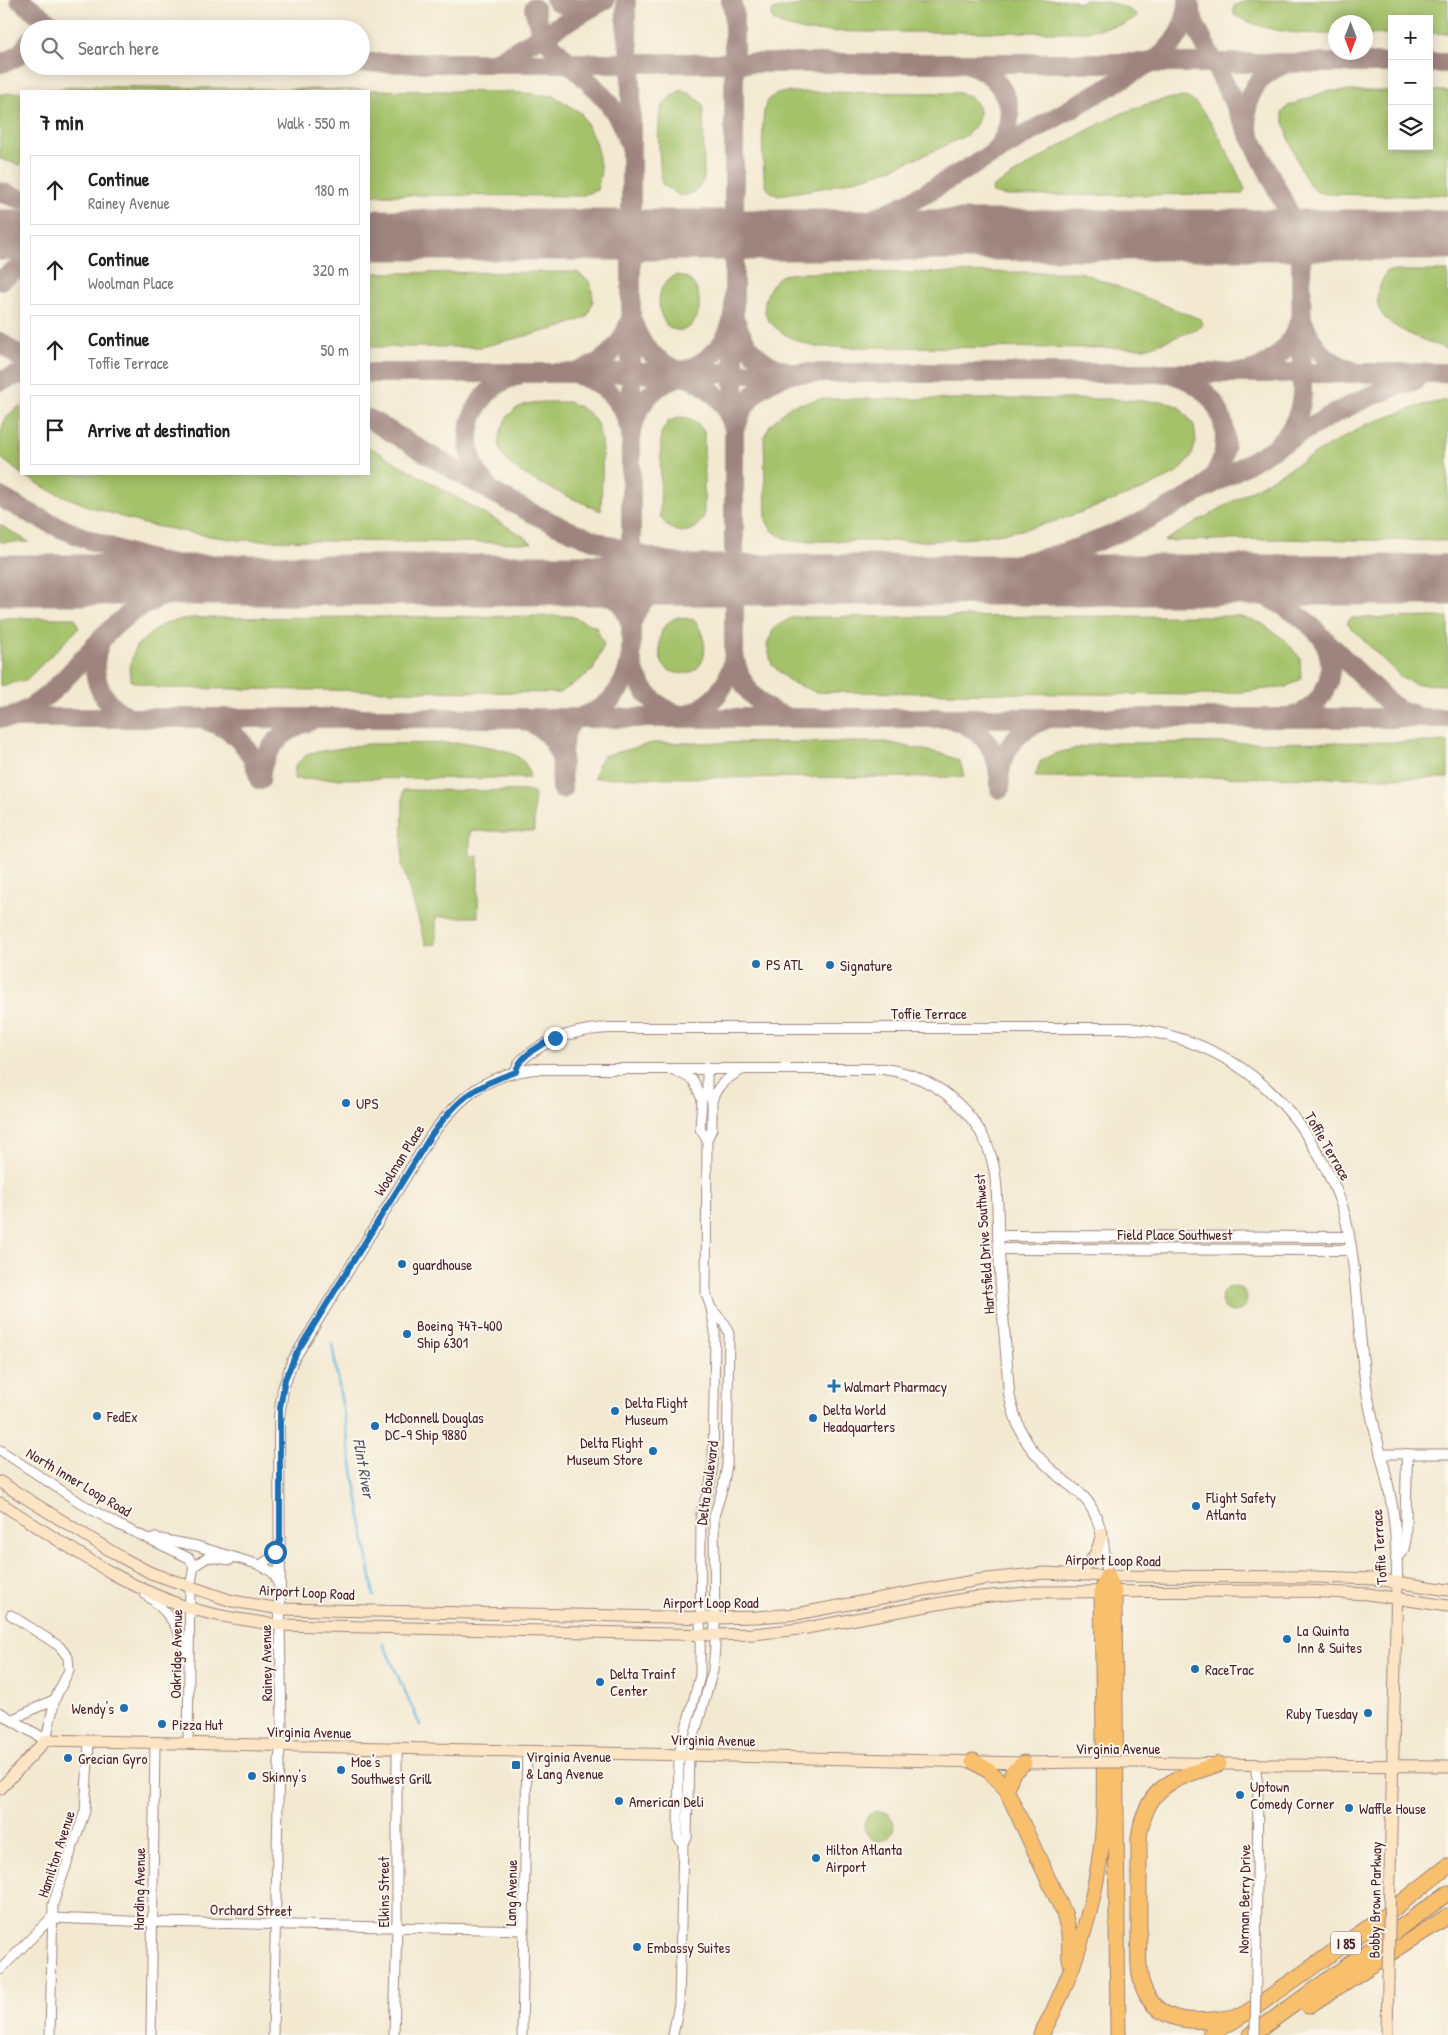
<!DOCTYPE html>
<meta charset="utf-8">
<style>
:root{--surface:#fff;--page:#f6f6f6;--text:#222;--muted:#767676;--line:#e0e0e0}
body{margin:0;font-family:"Patrick Hand",sans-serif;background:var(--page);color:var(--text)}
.controls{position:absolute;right:15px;top:15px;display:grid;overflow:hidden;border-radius:0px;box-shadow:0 2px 12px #0003}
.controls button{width:45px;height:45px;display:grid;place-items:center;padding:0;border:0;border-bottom:1px solid var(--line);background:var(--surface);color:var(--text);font:25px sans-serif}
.compass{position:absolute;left:1328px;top:15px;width:45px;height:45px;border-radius:50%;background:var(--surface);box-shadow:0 2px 12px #0003;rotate:180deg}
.stop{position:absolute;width:15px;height:15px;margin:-11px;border:4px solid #1f6fb2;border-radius:50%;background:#fff}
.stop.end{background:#1f6fb2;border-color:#fff;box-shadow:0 1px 5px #0008}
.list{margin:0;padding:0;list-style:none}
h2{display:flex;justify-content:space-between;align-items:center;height:65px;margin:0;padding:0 20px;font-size:21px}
h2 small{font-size:16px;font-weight:400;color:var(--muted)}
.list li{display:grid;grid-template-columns:32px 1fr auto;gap:15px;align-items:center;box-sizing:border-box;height:70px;margin:0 10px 10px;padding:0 10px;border:1px solid var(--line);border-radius:0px}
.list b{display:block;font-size:19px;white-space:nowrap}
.list p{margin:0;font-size:16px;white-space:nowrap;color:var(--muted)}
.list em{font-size:16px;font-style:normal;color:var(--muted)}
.icon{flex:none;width:28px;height:28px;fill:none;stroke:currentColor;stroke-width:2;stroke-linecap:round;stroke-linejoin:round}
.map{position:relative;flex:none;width:1448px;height:2035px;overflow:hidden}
.search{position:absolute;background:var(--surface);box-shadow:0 2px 12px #0003;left:20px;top:20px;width:350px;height:55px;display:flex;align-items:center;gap:12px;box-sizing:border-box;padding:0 18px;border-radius:28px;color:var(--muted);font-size:19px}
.panel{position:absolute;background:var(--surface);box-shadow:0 2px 12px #0003;left:20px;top:90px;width:350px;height:385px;border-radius:0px}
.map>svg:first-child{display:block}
.green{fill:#a4c26a;stroke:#77704a}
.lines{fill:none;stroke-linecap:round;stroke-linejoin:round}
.stream{stroke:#5eb4da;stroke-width:2.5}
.taxiway{stroke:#9e847e;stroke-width:20}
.runway{stroke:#9e847e;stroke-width:51}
.minor-casing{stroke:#9e847e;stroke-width:11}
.tertiary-casing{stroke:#9e847e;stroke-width:12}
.secondary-casing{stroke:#9e847e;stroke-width:13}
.motorway-casing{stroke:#9e847e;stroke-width:17}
.minor{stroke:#fff;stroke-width:9}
.tertiary{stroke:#fff;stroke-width:10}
.secondary{stroke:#fce5c4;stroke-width:11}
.motorway{stroke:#f8bf6c;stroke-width:15}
.minor-bridge-casing{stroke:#9e847e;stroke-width:11;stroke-linecap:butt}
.secondary-bridge-casing{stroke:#9e847e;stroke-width:13;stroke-linecap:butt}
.minor-bridge{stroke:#fff;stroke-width:9}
.secondary-bridge{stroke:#fce5c4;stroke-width:11}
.route{stroke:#1f6fb2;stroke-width:6}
.poi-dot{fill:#1f6fb2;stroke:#fbf7ec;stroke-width:2}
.labels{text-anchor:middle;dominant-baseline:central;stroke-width:4;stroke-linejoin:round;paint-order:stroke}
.shield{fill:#fbf7ec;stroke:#7f6065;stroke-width:1}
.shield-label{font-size:14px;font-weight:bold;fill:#4a1f2b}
.poi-label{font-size:15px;fill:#4a1f2b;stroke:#fbf7ec;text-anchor:start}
.street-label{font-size:15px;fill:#4a1f2b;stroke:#fbf7ec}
.water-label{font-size:16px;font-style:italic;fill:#515368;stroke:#fbf7ec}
</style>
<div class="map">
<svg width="1448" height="2035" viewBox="0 0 1448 2035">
<rect width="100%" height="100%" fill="#fbf7ec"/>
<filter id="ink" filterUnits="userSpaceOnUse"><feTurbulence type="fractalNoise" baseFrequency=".02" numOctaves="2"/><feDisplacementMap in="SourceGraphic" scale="10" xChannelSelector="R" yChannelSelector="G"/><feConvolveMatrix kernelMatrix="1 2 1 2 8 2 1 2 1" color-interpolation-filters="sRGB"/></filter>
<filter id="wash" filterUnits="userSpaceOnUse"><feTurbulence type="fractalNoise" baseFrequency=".0096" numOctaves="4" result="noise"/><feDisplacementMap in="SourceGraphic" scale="20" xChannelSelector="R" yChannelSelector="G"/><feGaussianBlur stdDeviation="1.12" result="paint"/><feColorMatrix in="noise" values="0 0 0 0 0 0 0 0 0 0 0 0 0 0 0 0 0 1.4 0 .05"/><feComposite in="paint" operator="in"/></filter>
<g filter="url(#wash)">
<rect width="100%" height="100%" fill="#f3e9d1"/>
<g class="green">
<path d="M831,0H1075V2H1082L1083,0C1100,0 1126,4 1138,16L1124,24L1083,32H870L805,31L782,25L774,21L771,16L773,10L776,9Z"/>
<path d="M1246,0H1448V33L1429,34V19H1392V34H1366V22H1336L1335,34C1297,34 1269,33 1234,15V6Z"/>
<path d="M84,86L512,92L554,96L581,113L596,143L601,171L597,190L580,196L369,195V91H32Z"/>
<path d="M681,90L690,94L703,104L704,179C698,190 693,195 680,196L662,184C660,170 656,120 661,109C666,99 672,96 681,90Z"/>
<path d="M1327,91H1392V146H1429V91H1448V194L1411,196L1327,194C1324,193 1318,193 1316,191C1302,182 1285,129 1282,113L1288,106Z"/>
<path d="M21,92V165L0,159V94Z"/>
<path d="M786,92L960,93C984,100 985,122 965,136L929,153L883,172L828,187L779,195C773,194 769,192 766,186C762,177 761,113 766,104C770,96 778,93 786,92Z"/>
<path d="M1185,97C1207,102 1235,168 1245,189L1242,194L1007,196L992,193L993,187C1046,156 1124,99 1185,97Z"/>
<path d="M1387,271H1448V348H1444C1421,338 1370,325 1378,293C1379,285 1384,278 1387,271Z"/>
<path d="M577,272L591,283L593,301L587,317L562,327L481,347H369V273Z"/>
<path d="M1080,272L1200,319L1203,325L1198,329L1146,348L816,347C799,342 781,335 769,321C759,308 768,284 781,276C785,274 792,274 796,273Z"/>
<path d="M676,275C709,276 705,335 676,330C671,329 666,326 664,321C655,306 658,281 676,275Z"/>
<path d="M820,399H1112L1166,402L1179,407L1194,425L1196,441L1192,455L1184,466L1175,474L1144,489L1104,504L1056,521L1021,530L973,538L931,541H791C778,535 770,532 766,519L764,437L770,425L790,406Z"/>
<path d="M1448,400V541L1279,539L1164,541L1365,425L1423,405Z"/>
<path d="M568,402C579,406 589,411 596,422C606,438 601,490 601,511C578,500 513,476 503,455C497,445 498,437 503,426C514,397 542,403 568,402Z"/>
<path d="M21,406V474H369V447L520,534L532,543L239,540L203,535L144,524L88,506L49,490L20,473L0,457C0,432 0,417 21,406Z"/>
<path d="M679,417C692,417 697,422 704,432V516C693,538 671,536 660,516L661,433L668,422Z"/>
<path d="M0,525L29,542H0Z"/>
<path d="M571,616L596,627L604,645L593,670L560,693L160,688L131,681L129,668L136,646L164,623L191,618Z"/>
<path d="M1237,616L1261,623L1285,640L1300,658L1301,679L1286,687L1213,695L816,692L790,682L772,665L767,645L774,628L792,617Z"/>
<path d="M678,617L694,620C704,631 711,657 696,669C688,676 672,675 664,666C659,659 659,648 660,640C661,628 667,621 678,617Z"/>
<path d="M1448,617V685L1416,684L1403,679L1348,625V621L1352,618Z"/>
<path d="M0,618H75L79,628L26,680L0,686Z"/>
<path d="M886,742L943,754L960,761L964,777L594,778L598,764L603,756L653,743Z"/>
<path d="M1448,742V778L1035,777L1040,762L1053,754L1100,743Z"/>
<path d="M468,743C490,748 530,749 529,778L294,779L295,765L309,753L368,744Z"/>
<path d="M403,790L532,791L534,794V831H470V856H478V917H436V944L426,945L402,865Z"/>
<circle cx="1234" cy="1299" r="13"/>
<circle cx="879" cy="1826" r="15"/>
</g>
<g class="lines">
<g class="stream">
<path d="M332,1344L374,1596"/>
<path d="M383,1643L420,1725"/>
</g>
<g class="taxiway">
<path d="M20,0L58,29"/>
<path d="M555,0C568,7 580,9 594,6"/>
<path d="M534,8L539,26L545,37C572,71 615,95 627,139"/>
<path d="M497,61L605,0"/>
<path d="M0,63C13,61 23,53 29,41"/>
<path d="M361,63H1392"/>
<path d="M1429,63H1448"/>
<path d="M968,64C1007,76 1024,120 994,151"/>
<path d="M1248,127C1242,98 1258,73 1285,64"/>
<path d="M0,192L21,199"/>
<path d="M783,235C829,231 869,224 910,202L1158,58C1175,44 1186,26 1188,4"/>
<path d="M0,280L21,267"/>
<path d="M736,322C744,346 761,365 786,371"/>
<path d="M633,323C640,346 658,364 681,371"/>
<path d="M1304,323C1312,347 1329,364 1353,371"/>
<path d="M0,342L21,358"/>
<path d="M580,371C603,364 622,346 629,323"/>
<path d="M683,371C707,364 725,346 732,322"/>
<path d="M1250,371C1274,364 1293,345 1299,321"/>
<path d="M369,373H1448"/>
<path d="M1175,375C1225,390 1241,446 1207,485"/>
<path d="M580,376C604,383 622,401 629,426"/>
<path d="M684,376C707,383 725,400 732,424"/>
<path d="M0,381L21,374"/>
<path d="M369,419C445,463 524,517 607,545C663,564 721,572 778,580"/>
<path d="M634,423C640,400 658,382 682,376"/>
<path d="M737,424C744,400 762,383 785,376"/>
<path d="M1285,442C1327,417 1368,393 1416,380"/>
<path d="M487,485C453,449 469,390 516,376"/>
<path d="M0,497C52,527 109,550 167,564C196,570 225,575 254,580"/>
<path d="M585,580C607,586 623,600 630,622"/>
<path d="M924,580C970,572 1017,566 1062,553C1139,530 1206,488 1274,448C1291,434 1300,417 1302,395L1301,245L1298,231L1194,23L1188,0"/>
<path d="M1218,580C1251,587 1280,601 1307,622L1386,700L1398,709L1414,715"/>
<path d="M632,622C639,600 655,586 677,580"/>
<path d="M100,643C87,674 101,707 133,718"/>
<path d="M734,655C739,684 756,707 784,716"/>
<path d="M631,657C635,685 654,709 683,716"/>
<path d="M683,716C712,708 730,685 734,655V13L731,0"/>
<path d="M11,717C52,704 87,649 120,621C145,600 175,591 206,580"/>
<path d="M1291,717C1326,707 1339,671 1324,641"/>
<path d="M0,718H1448"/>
<path d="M523,720C545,726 554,740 562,760"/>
<path d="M954,720C987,729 1000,757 1000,789"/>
<path d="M208,721C237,730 253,751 260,780"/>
<path d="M1000,773C1003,748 1020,728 1044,720"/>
<path d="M260,780C261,751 283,729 310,721"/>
<path d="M562,789C561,771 560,738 570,724C575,717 584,717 591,713C615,703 628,680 631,655V63L626,23V0"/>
</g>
<g class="runway">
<path d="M0,235H21"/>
<path d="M369,235H1448"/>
<path d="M0,580H1448"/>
</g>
</g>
</g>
<g filter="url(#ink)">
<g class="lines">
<defs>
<g id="minor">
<path d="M672,1069L693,1080L702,1099"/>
<path d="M712,1101C717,1084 729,1077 744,1069"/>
<path d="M707,1140L700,1129L702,1099L707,1091"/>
<path d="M0,1450L82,1504L119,1525L189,1558L194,1566"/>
<path d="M1380,1454H1448"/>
<path d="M155,1538L197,1546L260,1565L272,1572L276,1578L279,1587"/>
<path d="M260,1565L271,1558L279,1543"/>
<path d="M194,1566L208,1557L230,1560"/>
<path d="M145,1594C167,1610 181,1628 186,1656"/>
<path d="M11,1615L59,1646L68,1657L69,1670L55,1699L46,1740"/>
<path d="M11,1720L55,1699"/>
<path d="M188,1744L190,1588L194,1566"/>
<path d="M1255,1764L1258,1786L1256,1975"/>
<path d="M683,1844L678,1838L679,1754L700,1676L701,1514L710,1484L713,1464L715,1331L711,1308L706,1294L707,1140L712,1129V1101L707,1091V1069"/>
<path d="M0,1970L51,1918L153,1922L524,1930"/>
<path d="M50,2035L53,1904L85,1811L89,1742"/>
<path d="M151,2035L155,1743"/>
<path d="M273,2035L279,1761L282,1728L280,1625"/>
<path d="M394,2035L397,1927V1748"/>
<path d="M522,2035L527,1751"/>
<path d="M673,2035L679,2004L683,1844L687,1838L689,1754L713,1670L715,1647L714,1516L723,1487L727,1465L729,1334L725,1324L711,1308"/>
</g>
<g id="tertiary">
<path d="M516,1072C517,1063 523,1059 529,1054C554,1036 580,1029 610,1028H1128C1216,1038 1280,1082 1322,1161C1331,1179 1340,1196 1345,1216C1358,1271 1357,1329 1366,1385C1371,1422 1383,1458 1390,1495C1396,1523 1397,1553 1397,1582"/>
<path d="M998,1236L1349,1237"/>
<path d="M999,1249L1351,1250"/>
<path d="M1396,1558L1405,1548L1407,1454"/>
<path d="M280,1625L279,1417L283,1389L292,1362L430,1137C459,1098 485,1074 535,1069H883C936,1075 983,1114 994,1168C999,1195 997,1223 999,1251C1001,1299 1006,1347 1009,1394C1018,1436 1030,1452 1062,1479C1073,1488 1086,1496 1092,1509C1104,1529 1104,1553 1107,1576"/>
<path d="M0,1713L46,1740"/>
</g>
<g id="secondary">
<path d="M0,1482L119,1556L151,1573L232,1601L281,1609L714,1618L756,1617L796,1614L978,1580L1044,1573L1107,1576L1316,1577L1375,1579L1448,1590"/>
<path d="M0,1503C60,1540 122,1587 190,1608C219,1617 250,1621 280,1625L714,1635L754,1634L808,1628"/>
<path d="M1071,1573C1093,1565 1097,1554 1102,1533"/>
<path d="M812,1627L970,1598L1034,1592L1305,1591L1368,1594L1448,1606"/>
<path d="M1139,1762L1271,1765L1448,1766"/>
<path d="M0,1789L46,1740L1024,1763L1085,1762"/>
<path d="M1390,1875L1397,1582"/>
<path d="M1387,2035L1388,1979"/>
</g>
<g id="motorway">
<path d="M1107,1576L1114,1592L1118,2035"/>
<path d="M973,1761L989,1771L1006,1789L1064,1913L1069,1933L1070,1960"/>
<path d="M1219,1764C1174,1779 1146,1784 1139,1838C1139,1869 1139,1899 1139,1930C1139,1946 1137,1964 1141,1980C1153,2029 1202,2023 1240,2016"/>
<path d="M1006,1789L1013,1772L1024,1763"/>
<path d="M1308,2006L1448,1916"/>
<path d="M1041,2035C1073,1978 1095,1906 1102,1841C1106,1808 1104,1773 1104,1739C1103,1690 1103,1641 1102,1592L1107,1576"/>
<path d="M1210,2035L1254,2008L1386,1915L1448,1866"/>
<path d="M1250,2035L1264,2026L1448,1893"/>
</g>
</defs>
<use href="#minor" class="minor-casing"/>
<use href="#tertiary" class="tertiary-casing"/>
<use href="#secondary" class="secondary-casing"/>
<use href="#motorway" class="motorway-casing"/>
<use href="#minor" class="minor"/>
<use href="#tertiary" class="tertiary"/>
<use href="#secondary" class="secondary"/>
<use href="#motorway" class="motorway"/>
<defs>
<path id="minor-bridge" d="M1255,2035L1256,1975"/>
<g id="secondary-bridge">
<path d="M1085,1762H1139"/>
<path d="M1388,1979L1390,1875"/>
</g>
</defs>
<use href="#minor-bridge" class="minor-bridge-casing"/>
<use href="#secondary-bridge" class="secondary-bridge-casing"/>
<use href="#minor-bridge" class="minor-bridge"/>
<use href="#secondary-bridge" class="secondary-bridge"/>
</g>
</g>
<g class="lines" filter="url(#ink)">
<path class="route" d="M275,1552L280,1540V1408L285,1379L296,1354L430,1137C456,1101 474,1085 516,1072C518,1056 542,1044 555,1038"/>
</g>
<g class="poi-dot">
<circle cx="756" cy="964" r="5"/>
<circle cx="830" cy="965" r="5"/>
<circle cx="346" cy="1103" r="5"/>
<circle cx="402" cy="1264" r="5"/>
<circle cx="407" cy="1334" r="5"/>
<path d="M831.5 1378.5h5v5h5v5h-5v5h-5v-5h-5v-5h5z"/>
<circle cx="615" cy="1411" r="5"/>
<circle cx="97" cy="1416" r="5"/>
<circle cx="813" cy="1418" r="5"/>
<circle cx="375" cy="1426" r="5"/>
<circle cx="653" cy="1451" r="5"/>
<circle cx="1196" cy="1506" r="5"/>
<circle cx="1287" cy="1639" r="5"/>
<circle cx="1195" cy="1669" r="5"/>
<circle cx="600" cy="1682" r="5"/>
<circle cx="124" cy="1708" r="5"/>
<circle cx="1368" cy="1713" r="5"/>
<circle cx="162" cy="1724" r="5"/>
<circle cx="68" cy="1758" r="5"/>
<rect x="511" y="1760" width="10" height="10" rx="2.5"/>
<circle cx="341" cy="1770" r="5"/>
<circle cx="252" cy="1776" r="5"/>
<circle cx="1240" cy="1795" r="5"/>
<circle cx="619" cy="1801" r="5"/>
<circle cx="1349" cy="1808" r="5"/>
<circle cx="816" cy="1858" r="5"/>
<circle cx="637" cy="1947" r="5"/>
</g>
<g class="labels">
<rect class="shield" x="1331" y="1931.5" width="30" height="23" rx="4"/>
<g class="shield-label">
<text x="1346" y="1943">I 85</text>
</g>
<g class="poi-label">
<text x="766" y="964">PS ATL</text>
<text x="840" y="965">Signature</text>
<text x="356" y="1103">UPS</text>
<text x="412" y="1264">guardhouse</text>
<text x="417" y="1325">Boeing 747-400<tspan x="417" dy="17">Ship 6301</tspan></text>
<text x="844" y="1386">Walmart Pharmacy</text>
<text x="625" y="1402">Delta Flight<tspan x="625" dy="17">Museum</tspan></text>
<text x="823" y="1409">Delta World<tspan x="823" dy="17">Headquarters</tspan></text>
<text x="107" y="1416">FedEx</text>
<text x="385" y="1417">McDonnell Douglas<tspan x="385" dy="17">DC-9 Ship 9880</tspan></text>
<text x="643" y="1442" text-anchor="end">Delta Flight<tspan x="643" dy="17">Museum Store</tspan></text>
<text x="1206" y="1497">Flight Safety<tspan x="1206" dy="17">Atlanta</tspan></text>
<text x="1297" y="1630">La Quinta<tspan x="1297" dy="17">Inn &amp; Suites</tspan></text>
<text x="1205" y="1669">RaceTrac</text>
<text x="610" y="1673">Delta Trainf<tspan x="610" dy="17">Center</tspan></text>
<text x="114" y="1708" text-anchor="end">Wendy's</text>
<text x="1358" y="1713" text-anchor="end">Ruby Tuesday</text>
<text x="172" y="1724">Pizza Hut</text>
<text x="526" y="1756">Virginia Avenue<tspan x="526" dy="17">&amp; Lang Avenue</tspan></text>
<text x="78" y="1758">Grecian Gyro</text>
<text x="351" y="1761">Moe's<tspan x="351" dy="17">Southwest Grill</tspan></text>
<text x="262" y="1776">Skinny's</text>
<text x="1250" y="1786">Uptown<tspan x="1250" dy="17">Comedy Corner</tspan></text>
<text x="629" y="1801">American Deli</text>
<text x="1359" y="1808">Waffle House</text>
<text x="826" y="1849">Hilton Atlanta<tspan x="826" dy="17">Airport</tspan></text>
<text x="647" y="1947">Embassy Suites</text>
</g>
<g class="street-label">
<text x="929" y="1013">Toffie Terrace</text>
<text transform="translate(1328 1146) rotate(60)">Toffie Terrace</text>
<text transform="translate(399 1160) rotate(-58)">Woolman Place</text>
<text x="1175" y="1234">Field Place Southwest</text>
<text transform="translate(984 1244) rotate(-94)">Hartsfield Drive Southwest</text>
<text transform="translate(79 1482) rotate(31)">North Inner Loop Road</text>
<text transform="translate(707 1483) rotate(-82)">Delta Boulevard</text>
<text transform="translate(1379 1547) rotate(-94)">Toffie Terrace</text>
<text transform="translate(1113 1560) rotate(1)">Airport Loop Road</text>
<text transform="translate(307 1592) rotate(3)">Airport Loop Road</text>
<text x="711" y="1602">Airport Loop Road</text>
<text transform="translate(176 1654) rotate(-89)">Oakridge Avenue</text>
<text transform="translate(266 1663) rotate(-91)">Rainey Avenue</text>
<text transform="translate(309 1732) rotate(1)">Virginia Avenue</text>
<text transform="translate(713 1740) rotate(1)">Virginia Avenue</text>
<text x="1118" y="1748">Virginia Avenue</text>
<text transform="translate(56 1854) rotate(-72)">Hamilton Avenue</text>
<text transform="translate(139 1889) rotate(-89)">Harding Avenue</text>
<text transform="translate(383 1892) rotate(-90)">Elkins Street</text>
<text transform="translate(511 1893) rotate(-89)">Lang Avenue</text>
<text transform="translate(1244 1899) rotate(-89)">Norman Berry Drive</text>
<text transform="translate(1375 1900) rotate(-89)">Bobby Brown Parkway</text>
<text transform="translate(251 1910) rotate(1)">Orchard Street</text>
</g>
<g class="water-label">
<text transform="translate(364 1468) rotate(80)">Flint River</text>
</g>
</g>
</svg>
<div class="controls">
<button>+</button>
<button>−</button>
<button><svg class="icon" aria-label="layers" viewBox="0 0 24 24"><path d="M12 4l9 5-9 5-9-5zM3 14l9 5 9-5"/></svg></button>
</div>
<svg class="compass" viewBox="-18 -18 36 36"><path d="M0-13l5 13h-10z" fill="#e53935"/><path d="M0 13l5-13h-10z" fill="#767676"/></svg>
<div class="stop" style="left:275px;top:1552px"></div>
<div class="stop end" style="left:555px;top:1038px"></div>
<div class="search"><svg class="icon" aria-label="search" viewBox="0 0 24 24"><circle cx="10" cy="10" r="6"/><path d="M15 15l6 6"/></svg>Search here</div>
<section class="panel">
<h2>7 min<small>Walk · 550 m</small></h2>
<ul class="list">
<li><svg class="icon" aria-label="ahead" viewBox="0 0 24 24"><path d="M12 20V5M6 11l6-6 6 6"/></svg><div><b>Continue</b><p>Rainey Avenue</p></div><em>180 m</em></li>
<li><svg class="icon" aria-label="ahead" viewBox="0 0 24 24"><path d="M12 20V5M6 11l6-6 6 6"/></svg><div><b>Continue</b><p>Woolman Place</p></div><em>320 m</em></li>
<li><svg class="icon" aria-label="ahead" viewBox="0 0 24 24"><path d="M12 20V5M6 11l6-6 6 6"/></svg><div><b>Continue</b><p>Toffie Terrace</p></div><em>50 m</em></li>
<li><svg class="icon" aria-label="arrive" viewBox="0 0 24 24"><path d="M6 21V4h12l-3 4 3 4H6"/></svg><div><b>Arrive at destination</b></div></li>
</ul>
</section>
</div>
